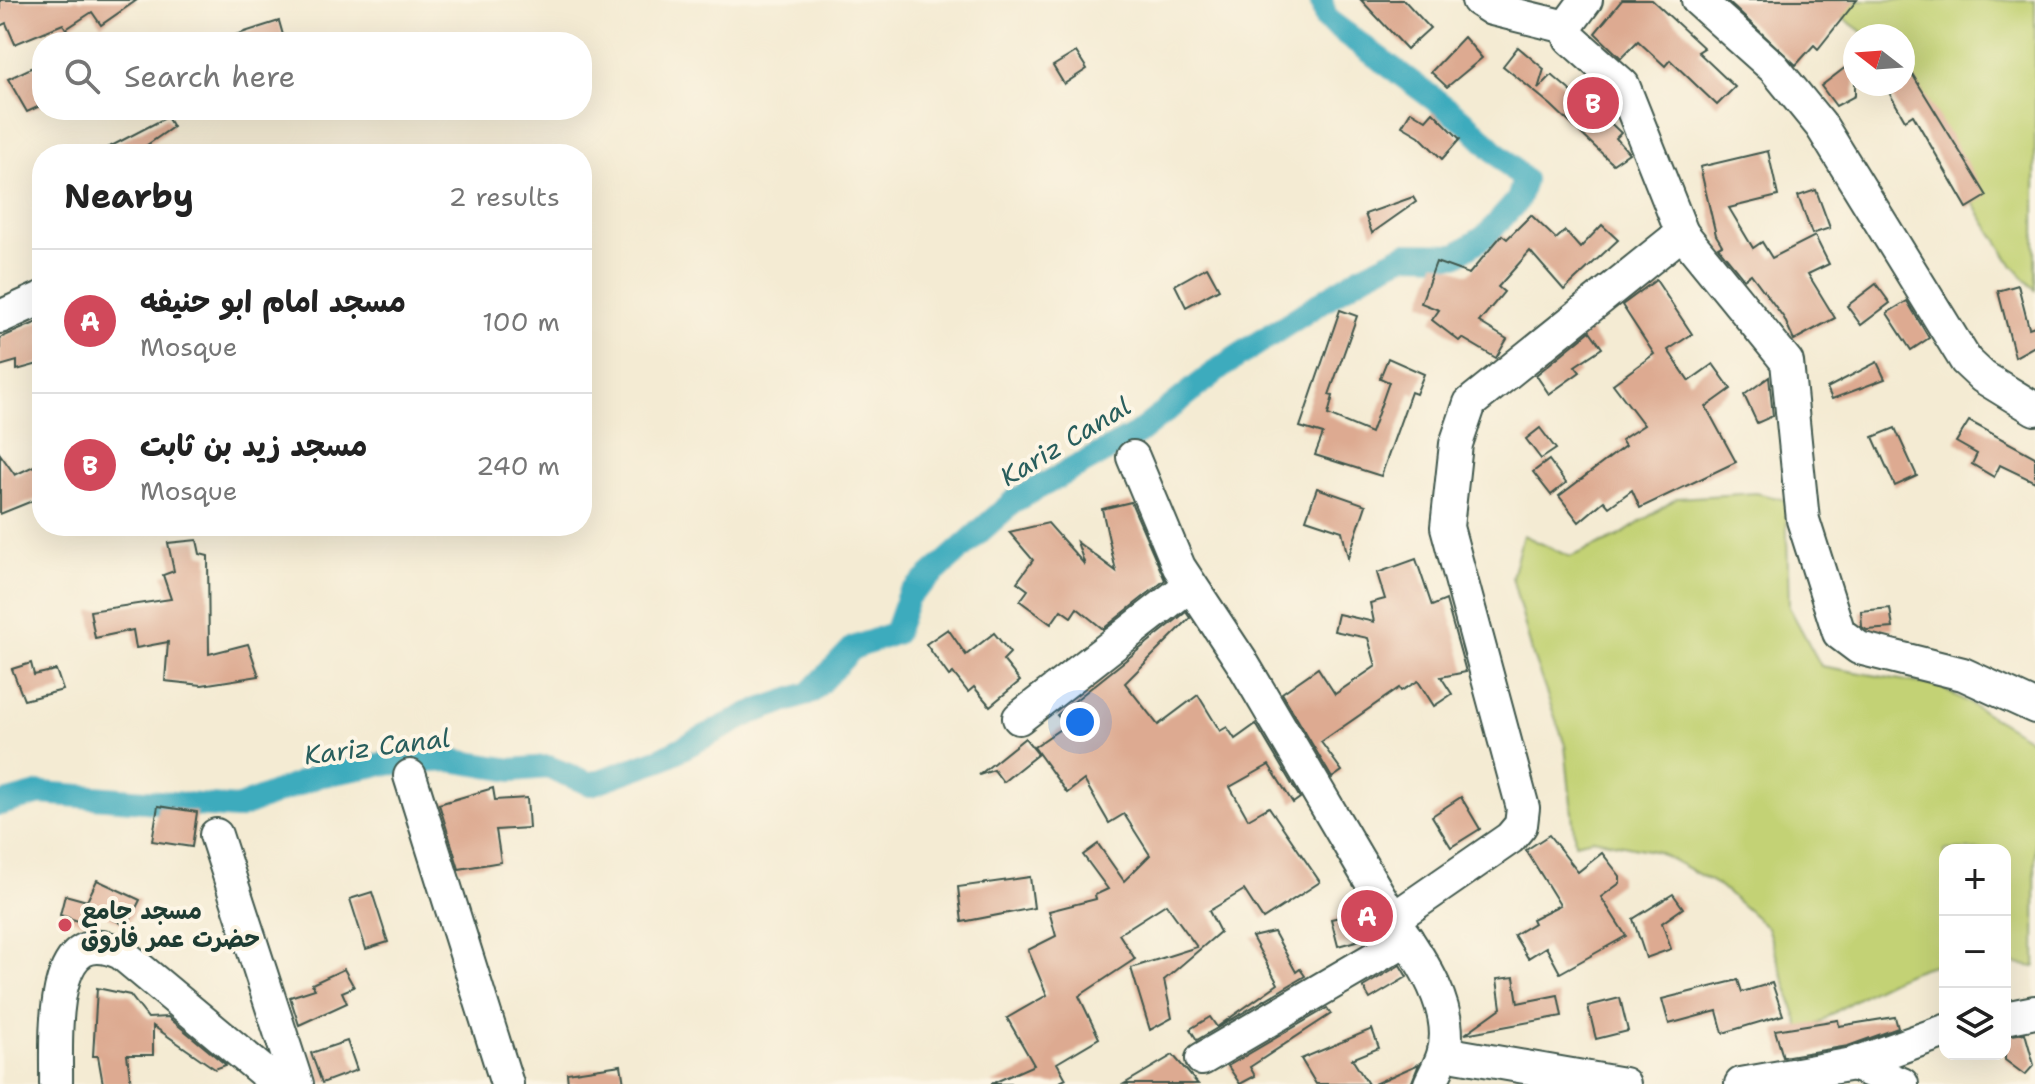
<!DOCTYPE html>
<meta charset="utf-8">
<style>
:root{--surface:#fff;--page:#f6f6f6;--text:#222;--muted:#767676;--line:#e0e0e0;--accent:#d1495b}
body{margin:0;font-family:"Shantell Sans","Playpen Sans Arabic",sans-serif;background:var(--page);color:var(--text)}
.controls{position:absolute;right:24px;bottom:24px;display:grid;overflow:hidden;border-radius:16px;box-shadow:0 8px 32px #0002}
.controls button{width:72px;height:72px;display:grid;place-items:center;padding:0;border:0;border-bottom:2px solid var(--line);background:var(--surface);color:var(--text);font:40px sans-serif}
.compass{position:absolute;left:1843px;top:24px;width:72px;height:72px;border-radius:50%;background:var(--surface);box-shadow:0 8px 32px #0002;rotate:287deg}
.you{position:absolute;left:1080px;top:722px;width:28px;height:28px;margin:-20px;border:6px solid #fff;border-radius:50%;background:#1a73e8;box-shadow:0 0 0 12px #1a73e833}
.badge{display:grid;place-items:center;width:52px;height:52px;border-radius:50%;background:var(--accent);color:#fff;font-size:26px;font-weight:700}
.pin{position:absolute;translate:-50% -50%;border:4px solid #fff;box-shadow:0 2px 8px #0006}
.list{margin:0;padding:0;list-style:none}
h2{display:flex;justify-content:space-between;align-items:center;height:104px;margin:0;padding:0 32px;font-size:34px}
h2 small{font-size:26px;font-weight:400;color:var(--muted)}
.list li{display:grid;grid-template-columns:52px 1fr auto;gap:24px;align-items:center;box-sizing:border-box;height:144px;padding:0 32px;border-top:2px solid var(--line)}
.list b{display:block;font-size:30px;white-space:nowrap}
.list p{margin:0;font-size:26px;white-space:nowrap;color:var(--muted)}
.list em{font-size:26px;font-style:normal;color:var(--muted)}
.icon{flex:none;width:44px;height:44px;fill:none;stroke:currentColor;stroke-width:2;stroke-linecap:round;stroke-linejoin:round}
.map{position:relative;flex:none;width:2035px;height:1084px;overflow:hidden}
.search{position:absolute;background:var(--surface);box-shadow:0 8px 32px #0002;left:32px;top:32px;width:560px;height:88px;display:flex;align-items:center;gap:20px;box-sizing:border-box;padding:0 28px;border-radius:32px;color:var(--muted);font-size:30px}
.panel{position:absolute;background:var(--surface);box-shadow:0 8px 32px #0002;left:32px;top:144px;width:560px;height:392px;border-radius:32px}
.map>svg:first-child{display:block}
.green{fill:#c3d274;stroke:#718854;stroke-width:2}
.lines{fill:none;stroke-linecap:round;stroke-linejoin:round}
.canal{stroke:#3eabbd;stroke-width:24}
.building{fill:#ddaa91}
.minor-casing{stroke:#3f574c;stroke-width:36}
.minor{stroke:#fff;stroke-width:32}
.poi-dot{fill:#d1495b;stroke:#fcf5e5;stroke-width:3}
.labels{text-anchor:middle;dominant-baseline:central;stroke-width:8;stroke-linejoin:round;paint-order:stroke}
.poi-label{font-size:24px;font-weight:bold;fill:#1f3d34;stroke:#fcf5e5;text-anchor:start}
.water-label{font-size:26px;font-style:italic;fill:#285e5d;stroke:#fcf5e5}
</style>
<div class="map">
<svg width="2035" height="1084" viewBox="0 0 2035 1084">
<rect width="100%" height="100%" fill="#fcf5e5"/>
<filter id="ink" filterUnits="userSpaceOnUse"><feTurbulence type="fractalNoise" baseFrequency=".0125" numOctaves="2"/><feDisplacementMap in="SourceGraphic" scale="16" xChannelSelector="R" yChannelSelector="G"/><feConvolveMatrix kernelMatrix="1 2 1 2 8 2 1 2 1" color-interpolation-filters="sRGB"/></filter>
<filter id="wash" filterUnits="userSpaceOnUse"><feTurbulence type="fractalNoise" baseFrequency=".006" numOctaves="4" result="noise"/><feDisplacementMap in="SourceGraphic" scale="32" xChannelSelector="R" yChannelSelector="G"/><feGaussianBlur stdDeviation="1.8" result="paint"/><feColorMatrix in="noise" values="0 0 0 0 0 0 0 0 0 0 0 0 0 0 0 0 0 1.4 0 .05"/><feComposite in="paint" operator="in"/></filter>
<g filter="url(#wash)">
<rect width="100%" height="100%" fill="#f4ebd3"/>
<g class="green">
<path d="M1818,0H2035V290L2013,266L1898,84H1903V36H1868Z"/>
<path d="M1756,493L1786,500L1789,607L1821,666L1941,687L2035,742V967L2005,962V850H1945V962C1890,974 1847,1004 1802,1034L1767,927L1720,886L1658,852L1593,839L1575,843L1565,745L1533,656L1512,577L1523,535L1570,557L1619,536L1677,498Z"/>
</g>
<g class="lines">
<path class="canal" d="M0,804L41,793L237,808L318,776L382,764L450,760L512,770L548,767L591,784L661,759L751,713L810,693L853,648L895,633L908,596L1014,501L1137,434L1223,366L1360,277L1406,254L1456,255L1487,235L1518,200L1524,180L1465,122L1326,19L1321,0"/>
</g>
<g id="blocks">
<g class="building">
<path d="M0,0H137L101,25L92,12L66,29L63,24L15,44L6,23L0,26Z"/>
<path d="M1361,0H1404L1430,28L1407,49Z"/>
<path d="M1622,0H1652L1704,48L1698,52L1735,87L1717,105L1670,60L1665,66L1638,41L1621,58L1595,33Z"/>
<path d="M1726,0H1857L1818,49L1814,45L1796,65Z"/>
<path d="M279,21L285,42H227L226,38Z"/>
<path d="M1464,37L1482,58L1447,87L1431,72Z"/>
<path d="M1518,47L1544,69L1538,89L1552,75L1574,94L1577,91L1621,133L1616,138L1629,153L1613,164L1551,105L1503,66Z"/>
<path d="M1076,52L1087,69L1064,84L1053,66Z"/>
<path d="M1903,59L1987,196L1967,208L1913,115L1905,120L1884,84H1903Z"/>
<path d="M1855,60V96L1836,106L1821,86Z"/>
<path d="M35,66L42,83V105L27,112L8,79Z"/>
<path d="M1411,111L1426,120L1433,112L1460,139L1442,159L1419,136L1402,126Z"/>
<path d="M167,117L173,127L134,154H96Z"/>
<path d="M1768,151L1778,196L1729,208L1753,248L1762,242L1772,258L1815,236L1829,264L1808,274L1835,318L1794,340L1784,318L1751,274L1744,279L1718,247L1722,245L1716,235L1700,167Z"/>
<path d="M1816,190L1830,228L1812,234L1798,196Z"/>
<path d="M1413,197L1416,202L1372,233L1365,214Z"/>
<path d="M1531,215L1556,239L1565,231L1580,248L1602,225L1618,240L1564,290L1530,251L1498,287L1504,292L1479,322L1507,339L1496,358L1462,338L1459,341L1432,320L1439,310L1421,303L1436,262L1469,274L1502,235L1507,239Z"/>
<path d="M1207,267L1219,289L1186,307L1175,285Z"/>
<path d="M1656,280L1692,334L1668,350L1689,381L1713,364L1731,389L1706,407L1736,462L1640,508L1632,490L1609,507L1604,501L1579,522L1559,496L1625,446L1621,440L1644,425L1613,384L1654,354L1622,305Z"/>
<path d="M1876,284L1890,303L1861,325L1847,306Z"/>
<path d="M2018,285L2029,328L2035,326V346L2015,357L1998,291Z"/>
<path d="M1907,301L1929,338L1911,350L1887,313Z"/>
<path d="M1340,310L1357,316L1329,395L1333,396L1328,415L1371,433L1389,382L1380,378L1388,358L1424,374L1416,394L1411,392L1381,476L1315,455L1323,434L1300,427Z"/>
<path d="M42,320V363L17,370V361L0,366V338Z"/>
<path d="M1590,331L1602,348L1575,366L1580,372L1549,394L1536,375Z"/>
<path d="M1877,362L1885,379L1832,399L1827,388Z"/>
<path d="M1769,377L1773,416L1757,423L1744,395Z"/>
<path d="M1969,421L2035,457V482L2000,465L1994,477L1972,464L1977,454L1956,442Z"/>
<path d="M1540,428L1556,449L1541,459L1526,439Z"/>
<path d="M1895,428L1917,476L1895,486L1873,437Z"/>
<path d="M0,454L15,475L42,462V497L0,514Z"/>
<path d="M1549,460L1566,483L1551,495L1533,472Z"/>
<path d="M1317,488L1366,505L1348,558L1342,531L1306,519Z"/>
<path d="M1131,502L1165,580L1103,629L1077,608L1071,617L1061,610L1051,624L1020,601L1028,590L1017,582L1033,560L1009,532L1048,523L1085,565L1077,542L1116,571L1102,509Z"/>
<path d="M197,540L200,554L208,556L209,654L248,644L259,676L202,685L165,681L168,642L136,648L133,630L95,638L90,611L171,599L163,575L174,571L168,543Z"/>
<path d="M1416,559L1432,606L1446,600L1466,672L1441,677L1452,694L1434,706L1418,681L1401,691L1399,688L1321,742L1342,771L1332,778L1282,693L1318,668L1335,694L1376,666L1368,638L1334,631L1338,614L1374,622L1370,603L1385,599L1377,573Z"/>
<path d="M1890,608L1893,628L1867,630L1862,627L1861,611Z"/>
<path d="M1186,612L1190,618L1125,683L1158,725L1198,695L1220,731L1227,727L1235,739L1256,724L1300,798L1293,803L1269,765L1230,787L1248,819L1269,807L1320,882L1263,919L1244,890L1209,911L1220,932L1164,980L1172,1018L1150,1030L1131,968L1197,947L1166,904L1119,934L1135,959L1079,996L1099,1038L1057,1063L1066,1079L1056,1084H991L1034,1065L1007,1018L1047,995L1028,950L1056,936L1049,911L1096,899L1095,895L1108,889L1083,855L1098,844L1124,881L1150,855L1124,814L1109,823L1084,780L1067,793L1034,747L1066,725L1057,715Z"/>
<path d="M948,629L966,655L994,633L1010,653L1003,660L1020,681L990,706L974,687L968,692L953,673L949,676L926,644Z"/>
<path d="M31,663L34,675L56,670L63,690L24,700L12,669Z"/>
<path d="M1025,738L1038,754L1003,782L994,770L979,775Z"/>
<path d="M493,788L495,800L527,798L529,828L496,830L501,862L459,869L439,804Z"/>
<path d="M1461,797L1480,829L1451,847L1432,816Z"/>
<path d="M158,806L197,812L192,847L152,841Z"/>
<path d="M1549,835L1578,872L1602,853L1620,876V883L1601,897L1626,936L1560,973L1546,947L1528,958L1514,935L1534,923L1532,919L1560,905L1526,850Z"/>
<path d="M1030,877L1034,908L962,922L958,887Z"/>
<path d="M97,880L140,900L127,926L86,906L84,923L60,915L65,895L87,901Z"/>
<path d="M372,892L388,942L366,949L350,899Z"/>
<path d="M1673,894L1683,908L1662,923L1671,949L1646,958L1633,919Z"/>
<path d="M1366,911L1374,936L1338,946L1331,919Z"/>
<path d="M1274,932L1296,972L1300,969L1305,976L1197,1040L1190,1029L1210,1017L1217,1027L1278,984L1252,937Z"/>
<path d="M1400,965L1407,977L1370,999L1363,987Z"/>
<path d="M344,969L354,987L342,992L347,1003L299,1025L290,997L315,989L312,984Z"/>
<path d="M1514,977L1518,1003L1558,995L1562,1016L1465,1034L1501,1008L1497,979Z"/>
<path d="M1738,980L1742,992L1772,983L1783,1015L1723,1033L1717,1011L1669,1024L1662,999Z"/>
<path d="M97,988L130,995L148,1018L168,1017L226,1065L215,1069L153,1026V1055H127L131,1084H103L98,1056H93Z"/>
<path d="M1620,998L1628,1031L1596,1039L1588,1006Z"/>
<path d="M1327,1008L1331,1014L1250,1067L1255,1076L1240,1084L1228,1066Z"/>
<path d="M1895,1017L1898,1028L1848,1046L1783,1057L1775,1030L1838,1020L1839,1026Z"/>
<path d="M1372,1029L1379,1048L1352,1059L1368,1084H1316L1301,1059Z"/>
<path d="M2025,1033L2034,1065L2025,1075L2005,1060V1036Z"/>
<path d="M347,1041L357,1070L322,1083L311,1053Z"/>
<path d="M1173,1055L1198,1084H1124Z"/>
<path d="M1419,1064L1411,1084H1374Z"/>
<path d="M621,1065L624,1084H568L567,1073Z"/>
</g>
</g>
</g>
<g filter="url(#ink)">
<use href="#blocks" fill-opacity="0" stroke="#3f574c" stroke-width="2"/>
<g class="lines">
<defs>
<g id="minor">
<path d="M1478,0L1492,9L1566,27"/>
<path d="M1698,0L1774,68L1822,127L1966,361L1983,377L2035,409"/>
<path d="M1682,233L1787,362L1803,520L1839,633L1859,648L1963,674L2035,707"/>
<path d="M0,317L42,298"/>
<path d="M1133,457L1179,567L1243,664L1393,919"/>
<path d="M1019,718L1190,585"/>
<path d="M410,776L507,1084"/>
<path d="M216,835L297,1084"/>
<path d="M2005,1018L2035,1012"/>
<path d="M1444,1053L1624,1084"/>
<path d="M1202,1059L1407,939"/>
<path d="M1853,1064L1902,1084"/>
<path d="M56,1084C57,1044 46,918 121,953L278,1084"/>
<path d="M1430,1084C1434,1075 1440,1065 1443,1055C1457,1009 1418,955 1393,919L1510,838L1521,825L1523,808L1447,527L1456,444L1470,403L1682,233L1623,85L1570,38L1566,27L1586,0"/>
<path d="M1741,1084L1853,1064L1945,1031"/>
</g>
</defs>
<use href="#minor" class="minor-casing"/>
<use href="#minor" class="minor"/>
</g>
</g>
<circle class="poi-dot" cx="65" cy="925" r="8"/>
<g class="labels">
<g class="poi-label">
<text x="81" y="911">مسجد جامع<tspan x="81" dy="28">حضرت عمر فاروق</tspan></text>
</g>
<g class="water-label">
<text transform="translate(1065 441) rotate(-31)">Kariz Canal</text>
<text transform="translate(377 746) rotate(-7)">Kariz Canal</text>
</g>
</g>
</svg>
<div class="controls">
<button>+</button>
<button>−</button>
<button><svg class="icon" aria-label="layers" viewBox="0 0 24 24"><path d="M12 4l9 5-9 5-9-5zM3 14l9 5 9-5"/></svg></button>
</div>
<svg class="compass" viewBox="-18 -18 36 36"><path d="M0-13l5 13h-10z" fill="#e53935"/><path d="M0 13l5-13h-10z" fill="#767676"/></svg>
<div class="you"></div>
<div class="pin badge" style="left:1367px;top:916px">A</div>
<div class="pin badge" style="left:1593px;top:103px">B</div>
<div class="search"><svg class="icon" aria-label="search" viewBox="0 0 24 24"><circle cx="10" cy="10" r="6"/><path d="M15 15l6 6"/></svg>Search here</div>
<section class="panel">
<h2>Nearby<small>2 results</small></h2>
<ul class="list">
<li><span class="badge">A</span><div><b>مسجد امام ابو حنیفه</b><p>Mosque</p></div><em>100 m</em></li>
<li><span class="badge">B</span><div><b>مسجد زید بن ثابت</b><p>Mosque</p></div><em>240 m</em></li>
</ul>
</section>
</div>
